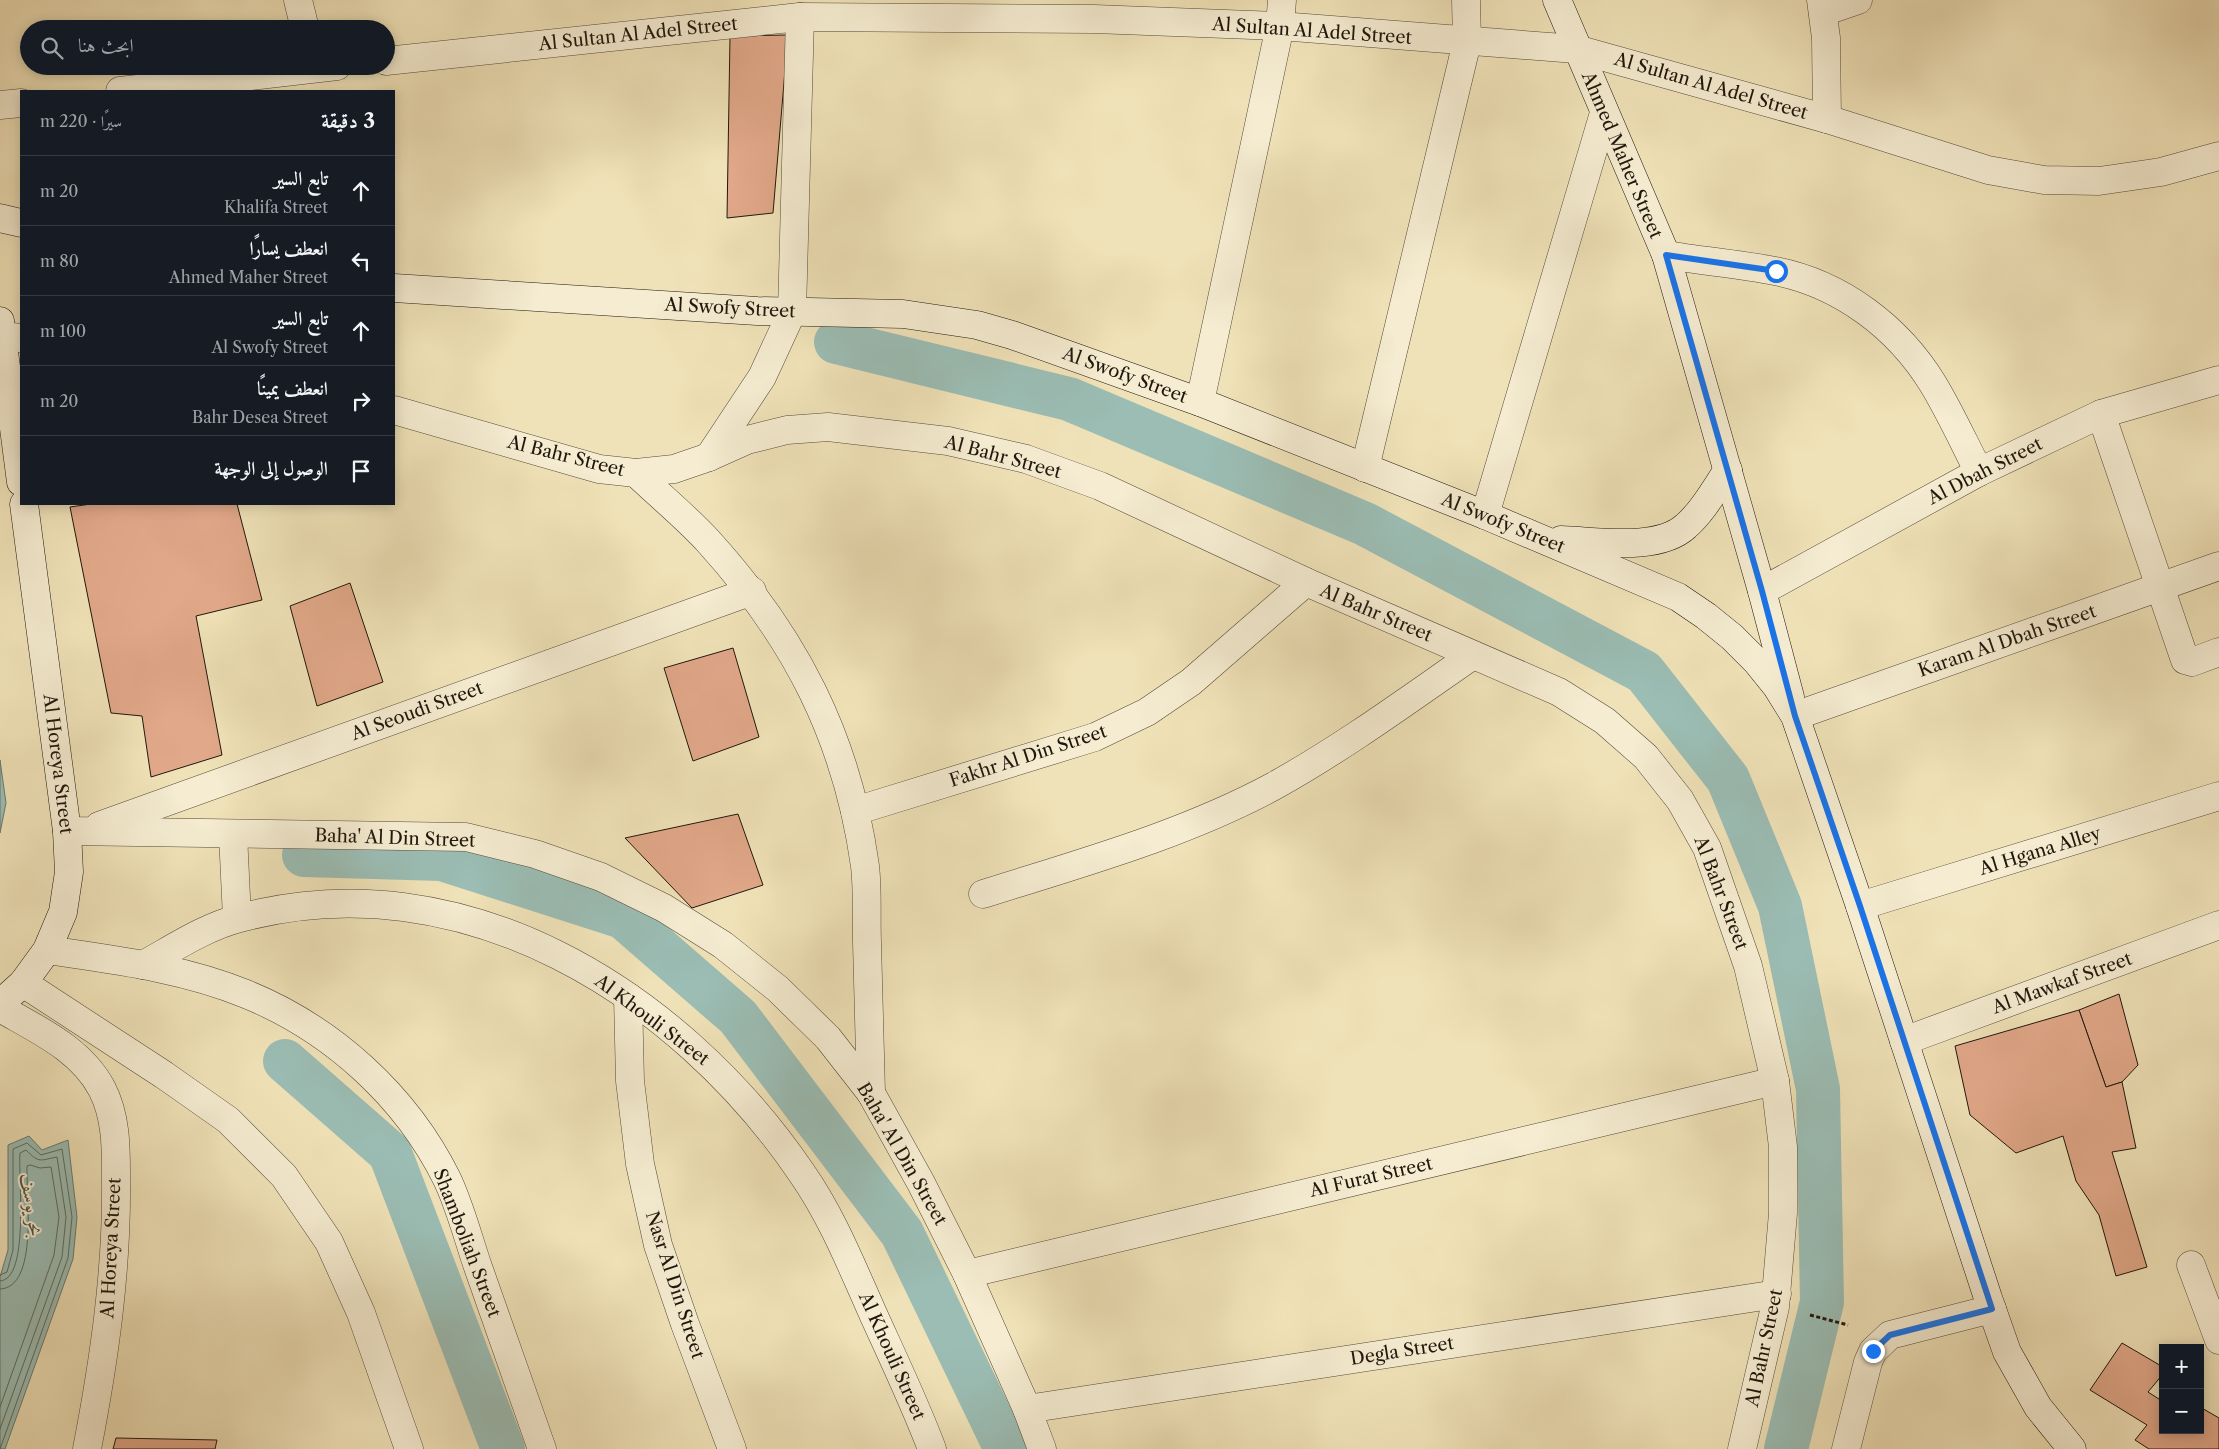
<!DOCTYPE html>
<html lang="ar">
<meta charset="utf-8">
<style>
:root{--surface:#171b24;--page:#20242c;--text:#f1f3f6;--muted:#9ea1a6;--line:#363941}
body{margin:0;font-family:"Libre Caslon Text",Amiri,serif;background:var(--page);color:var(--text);direction:rtl}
.controls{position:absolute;right:15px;bottom:15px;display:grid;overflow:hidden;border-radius:0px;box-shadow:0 2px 12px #0003}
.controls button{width:45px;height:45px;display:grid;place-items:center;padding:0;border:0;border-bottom:1px solid var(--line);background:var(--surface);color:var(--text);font:25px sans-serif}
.stop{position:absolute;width:15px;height:15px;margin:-11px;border:4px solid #1a73e8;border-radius:50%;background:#fff}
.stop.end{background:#1a73e8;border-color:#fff;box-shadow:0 1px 5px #0008}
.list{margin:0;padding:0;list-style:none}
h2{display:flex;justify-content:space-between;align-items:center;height:65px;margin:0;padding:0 20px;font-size:21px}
h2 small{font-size:16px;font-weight:400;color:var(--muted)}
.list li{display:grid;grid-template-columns:32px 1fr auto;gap:15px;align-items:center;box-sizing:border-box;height:70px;padding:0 20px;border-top:1px solid var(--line)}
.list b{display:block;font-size:19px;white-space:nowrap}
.list p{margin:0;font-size:16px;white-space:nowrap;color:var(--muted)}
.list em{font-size:16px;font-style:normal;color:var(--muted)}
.icon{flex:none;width:28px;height:28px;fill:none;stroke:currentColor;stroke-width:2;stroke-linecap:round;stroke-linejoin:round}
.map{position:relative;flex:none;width:2219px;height:1449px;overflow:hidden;direction:ltr}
.search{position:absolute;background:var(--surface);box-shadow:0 2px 12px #0003;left:20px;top:20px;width:375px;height:55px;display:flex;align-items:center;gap:12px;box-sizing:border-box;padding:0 18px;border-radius:28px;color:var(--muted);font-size:19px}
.panel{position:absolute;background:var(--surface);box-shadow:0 2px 12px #0003;left:20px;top:90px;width:375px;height:415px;border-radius:0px;direction:rtl}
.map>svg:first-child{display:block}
.water{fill:#9bbdb4;stroke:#697b71}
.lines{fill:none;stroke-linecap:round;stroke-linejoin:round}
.shore{stroke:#5d6a60;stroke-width:1}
.canal{stroke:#9bbdb4;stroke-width:44}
.building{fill:#e1a889;stroke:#1f170d}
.street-casing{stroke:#534a38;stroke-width:29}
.secondary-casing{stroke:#1f170d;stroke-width:29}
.path{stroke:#1f170d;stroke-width:3;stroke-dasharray:4 2.5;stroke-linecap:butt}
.street{stroke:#f5ecd1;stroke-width:28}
.secondary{stroke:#f5ecd1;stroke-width:28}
.route{stroke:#1a73e8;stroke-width:6}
.labels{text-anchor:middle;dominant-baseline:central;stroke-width:4;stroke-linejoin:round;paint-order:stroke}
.street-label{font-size:18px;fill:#1f170d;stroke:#f5ecd1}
.water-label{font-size:19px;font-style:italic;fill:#4a5147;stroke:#f5ecd1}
</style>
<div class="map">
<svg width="2219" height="1449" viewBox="0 0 2219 1449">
<rect width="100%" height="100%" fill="#f0e2b8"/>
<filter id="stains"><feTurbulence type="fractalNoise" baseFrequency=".004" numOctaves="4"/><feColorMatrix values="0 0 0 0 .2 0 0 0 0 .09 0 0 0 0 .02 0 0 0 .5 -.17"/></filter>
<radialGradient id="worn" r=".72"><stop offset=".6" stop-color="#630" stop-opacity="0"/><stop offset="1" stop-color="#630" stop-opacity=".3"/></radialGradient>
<g class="water">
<path d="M0,760L6,803L0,833Z"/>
<path d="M29,1136L42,1150L68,1140L77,1217L73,1259L5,1449H0V1277L8,1250V1145Z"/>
</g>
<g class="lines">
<g class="shore">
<path d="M0,1275L7,1272L13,1250V1149L27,1143L41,1155L62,1149L72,1217L68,1258L0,1449"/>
<path d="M0,1281C30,1280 18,1176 20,1153L26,1150C40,1164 40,1160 57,1157L66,1217L62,1257L0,1429"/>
<path d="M0,1289C39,1288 26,1193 27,1166L30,1165L40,1168L51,1167L59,1217L54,1255L0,1407"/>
</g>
<g class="canal">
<path d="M836,342L1069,399L1365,524L1644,672L1728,779L1780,906L1818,1089L1822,1302L1786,1449"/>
<path d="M304,855L442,859L623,917L738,1017L902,1233L1006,1449"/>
<path d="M285,1061L390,1153L503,1449"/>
</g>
</g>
<g class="building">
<path d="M788,35L773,213L727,218L730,36Z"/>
<path d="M91,504H237L262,600L196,616L222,755L151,777L142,716L111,713L70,507Z"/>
<path d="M350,583L383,682L317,706L290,606Z"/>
<path d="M733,648L759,737L693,761L664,668Z"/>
<path d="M738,814L763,885L692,908L625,838Z"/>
<path d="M2119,994L2138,1065L2122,1082L2106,1087L2079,1010Z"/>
<path d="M2079,1010L2106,1087L2122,1082L2136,1148L2112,1152L2147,1267L2116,1276L2099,1215L2076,1181L2063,1136L2016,1153L1970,1115L1955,1046Z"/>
<path d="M2122,1343L2163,1367V1374L2148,1392L2162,1401L2163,1399V1430H2200V1407L2219,1418V1449H2149L2135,1440L2147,1425L2090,1390Z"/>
<path d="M116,1438L217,1440L215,1449H113Z"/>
</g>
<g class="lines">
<defs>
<g id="street">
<path d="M298,0L305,29"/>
<path d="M1821,0L1826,38L1827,119"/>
<path d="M1823,12L1858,0"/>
<path d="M386,61L800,17L1094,19L1280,26L1576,49L1827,119L1988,170L2044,180L2099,181L2161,172L2219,156"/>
<path d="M120,91L337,66"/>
<path d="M0,105L21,103"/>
<path d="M1666,255C1702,261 1739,264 1775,271C1841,284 1898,327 1933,384C1950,412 1964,443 1979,472"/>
<path d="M2,336L21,338"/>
<path d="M1200,402L1280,26L1282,0"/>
<path d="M394,410L599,469L636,473L674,469L709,457L747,440L787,430L828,427L948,441L1026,459L1100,486L1306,582L1559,692L1605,721L1646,757L1680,800L1707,848L1748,966L1775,1081L1783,1147V1213L1775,1307L1742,1449"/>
<path d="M2101,414L2185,660L2192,662L2219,652"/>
<path d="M709,457L762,377L792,312L800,17"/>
<path d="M1365,468L1467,42L1466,0"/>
<path d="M636,473C660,496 686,517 708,541C795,637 847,737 865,866C868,891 866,917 867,942C868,992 870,1043 871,1093"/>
<path d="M1485,515L1604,113"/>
<path d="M1762,591L1979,472L2101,414L2219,380"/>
<path d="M1795,716L2219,566"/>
<path d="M855,811L1095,737L1147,712L1191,682L1306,582"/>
<path d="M99,826L752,591"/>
<path d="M67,831L466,837L535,854L601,877L664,908L723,945L778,989L828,1038L871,1093L921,1183L967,1274L1027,1409L1042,1449"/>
<path d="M233,834L237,918"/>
<path d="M983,894C1081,863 1183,835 1274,786C1344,747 1408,700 1473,655"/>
<path d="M1860,906L2219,796"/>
<path d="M47,950C114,960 183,968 246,994C332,1029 406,1096 447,1179C460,1206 468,1238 478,1267C499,1327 520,1388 542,1449"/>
<path d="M143,965C174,948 205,927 240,918C462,858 678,992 801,1172C832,1216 852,1267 874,1316C894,1360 915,1404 932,1449"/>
<path d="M23,983L164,1075L228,1120L284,1176L329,1242L361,1313L409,1449"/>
<path d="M628,997L630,1081L640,1164L658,1245L685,1324L732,1449"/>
<path d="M0,1008C38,1030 81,1049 102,1089C117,1118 116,1151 116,1182C117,1272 104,1361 87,1449"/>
<path d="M1904,1041L2219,925"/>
<path d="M2191,1265L2219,1340"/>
<path d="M967,1274L1775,1081"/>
<path d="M1027,1409L1777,1294"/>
<path d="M1846,1449L1868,1362L1873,1351L1890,1335L1992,1309"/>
</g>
<g id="secondary">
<path d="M1557,0L1666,255L1762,591L1790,697"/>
<path d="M0,218L21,223"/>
<path d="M394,288L757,311L903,314L977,325L1012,335L1200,402L1485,515L1678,597L1706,616L1732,637L1756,661L1777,687L1795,716L1860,906L1988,1298L2007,1352L2038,1407L2072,1449"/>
<path d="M0,321L21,482"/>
<path d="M1561,540C1597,541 1658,552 1686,526C1703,511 1715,489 1728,470"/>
<path d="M0,1004L23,983L47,950L63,912L69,872L67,831L24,504"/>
</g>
</defs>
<use href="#street" class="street-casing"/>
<use href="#secondary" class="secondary-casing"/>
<path class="path" d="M1810,1315L1848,1325"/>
<use href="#street" class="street"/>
<use href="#secondary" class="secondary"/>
</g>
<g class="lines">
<path class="route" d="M1776,271L1666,255L1762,591L1795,716L1860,906L1992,1309L1890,1335L1873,1351"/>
</g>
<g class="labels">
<g class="street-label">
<text transform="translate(1312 31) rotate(4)">Al Sultan Al Adel Street</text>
<text transform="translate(638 34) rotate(-6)">Al Sultan Al Adel Street</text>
<text transform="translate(1711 86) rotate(16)">Al Sultan Al Adel Street</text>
<text transform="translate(1622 155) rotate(67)">Ahmed Maher Street</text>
<text transform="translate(730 308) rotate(3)">Al Swofy Street</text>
<text transform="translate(1125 375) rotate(20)">Al Swofy Street</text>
<text transform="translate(566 456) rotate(14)">Al Bahr Street</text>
<text transform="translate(1003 457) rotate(15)">Al Bahr Street</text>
<text transform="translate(1985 471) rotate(-27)">Al Dbah Street</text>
<text transform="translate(1503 523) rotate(22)">Al Swofy Street</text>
<text transform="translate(1376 613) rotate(23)">Al Bahr Street</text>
<text transform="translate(2007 641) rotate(-19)">Karam Al Dbah Street</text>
<text transform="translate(417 711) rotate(-20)">Al Seoudi Street</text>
<text transform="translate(1028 756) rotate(-18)">Fakhr Al Din Street</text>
<text transform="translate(58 764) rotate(83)">Al Horeya Street</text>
<text transform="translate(395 838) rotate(2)">Baha' Al Din Street</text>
<text transform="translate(2040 851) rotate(-17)">Al Hgana Alley</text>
<text transform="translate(1721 893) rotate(69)">Al Bahr Street</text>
<text transform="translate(2062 983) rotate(-20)">Al Mawkaf Street</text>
<text transform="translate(652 1020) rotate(37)">Al Khouli Street</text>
<text transform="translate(902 1154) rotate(60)">Baha' Al Din Street</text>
<text transform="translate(1371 1177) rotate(-13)">Al Furat Street</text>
<text transform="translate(467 1243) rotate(69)">Shamboliah Street</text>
<text transform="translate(111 1248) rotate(-87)">Al Horeya Street</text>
<text transform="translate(675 1285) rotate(72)">Nasr Al Din Street</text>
<text transform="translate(1764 1348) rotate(-78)">Al Bahr Street</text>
<text transform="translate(1402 1351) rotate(-9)">Degla Street</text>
<text transform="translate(892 1356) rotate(66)">Al Khouli Street</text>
</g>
<g class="water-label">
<text transform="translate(32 1205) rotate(81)">بحر يوسف</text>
</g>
</g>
<rect width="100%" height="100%" filter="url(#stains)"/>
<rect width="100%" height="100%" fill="url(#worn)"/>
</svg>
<div class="controls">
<button>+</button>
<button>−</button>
</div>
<div class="stop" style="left:1776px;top:271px"></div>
<div class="stop end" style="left:1873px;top:1351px"></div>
<div class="search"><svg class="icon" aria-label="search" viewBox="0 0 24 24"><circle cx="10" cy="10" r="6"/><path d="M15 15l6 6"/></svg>ابحث هنا</div>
<section class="panel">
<h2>3 دقيقة<small>سيرًا · 220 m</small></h2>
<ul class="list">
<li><svg class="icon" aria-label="ahead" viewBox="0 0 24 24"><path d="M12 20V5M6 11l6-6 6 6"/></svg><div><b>تابع السير</b><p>Khalifa Street</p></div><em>20 m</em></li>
<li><svg class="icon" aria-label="left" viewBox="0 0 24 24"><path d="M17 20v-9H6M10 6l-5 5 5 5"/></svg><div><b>انعطف يسارًا</b><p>Ahmed Maher Street</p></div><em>80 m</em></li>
<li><svg class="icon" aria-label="ahead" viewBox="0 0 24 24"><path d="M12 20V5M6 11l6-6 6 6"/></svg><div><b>تابع السير</b><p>Al Swofy Street</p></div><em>100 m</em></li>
<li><svg class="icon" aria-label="right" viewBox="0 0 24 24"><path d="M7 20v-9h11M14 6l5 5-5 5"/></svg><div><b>انعطف يمينًا</b><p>Bahr Desea Street</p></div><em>20 m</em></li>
<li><svg class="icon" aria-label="arrive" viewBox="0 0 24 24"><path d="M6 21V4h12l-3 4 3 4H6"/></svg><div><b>الوصول إلى الوجهة</b></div></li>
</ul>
</section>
</div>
